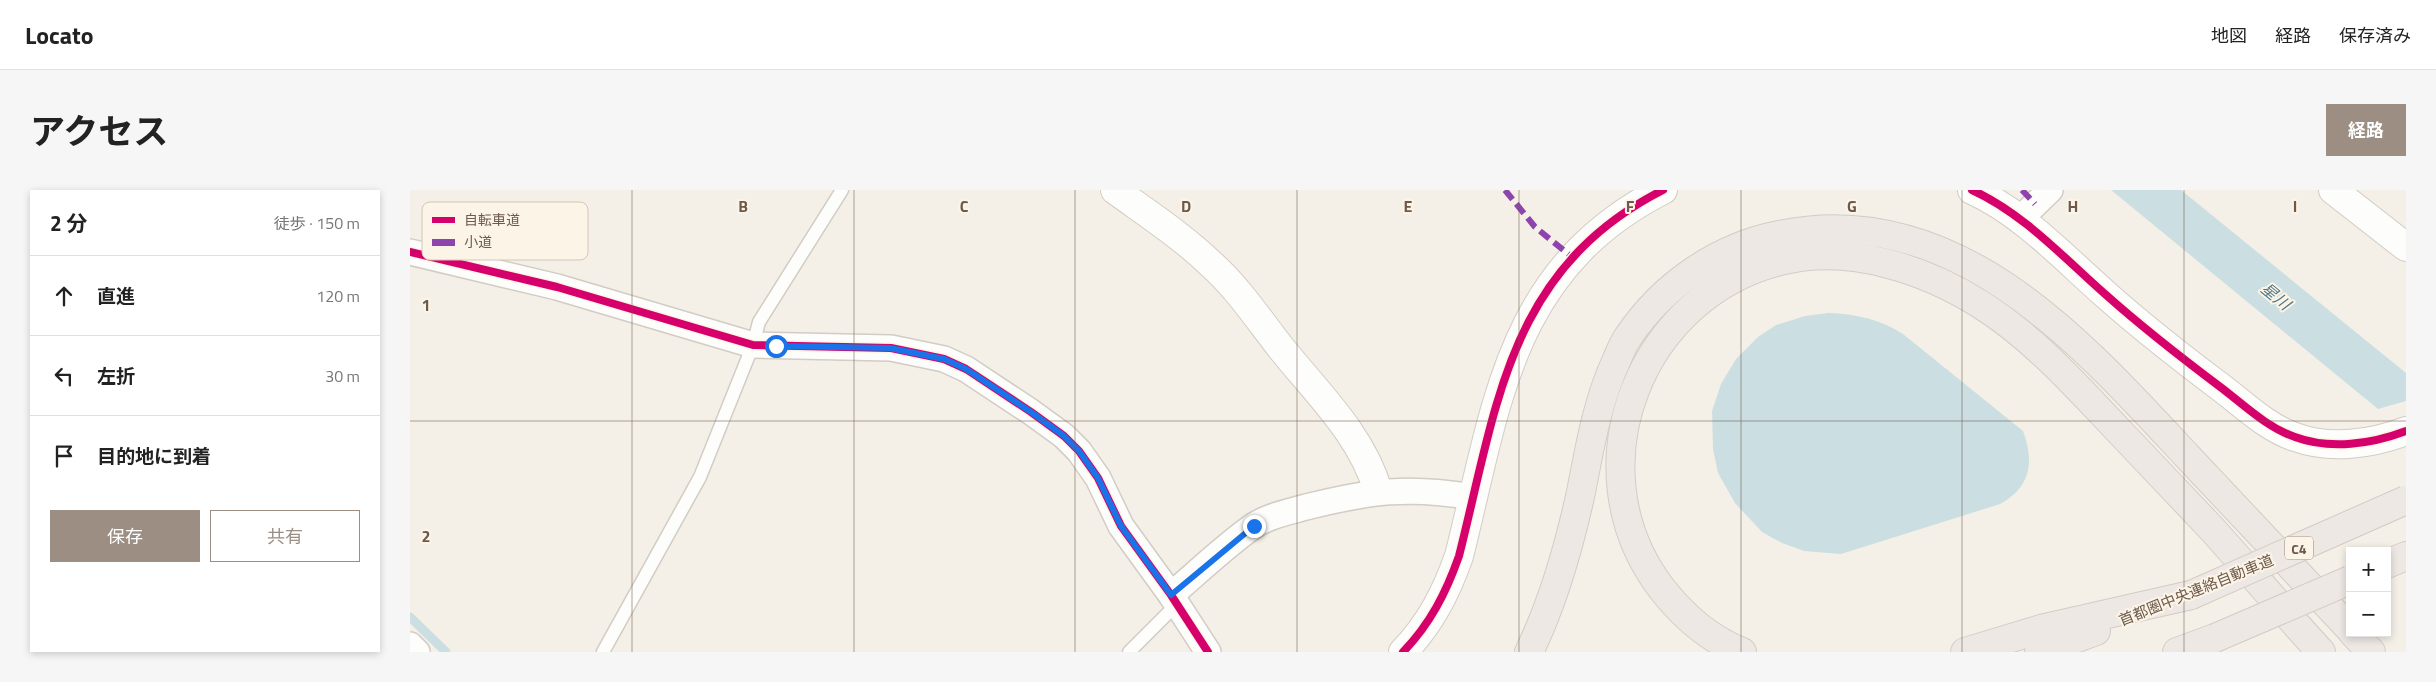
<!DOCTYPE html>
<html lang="ja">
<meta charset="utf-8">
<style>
:root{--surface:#fff;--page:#f6f6f6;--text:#222;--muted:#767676;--line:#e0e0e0;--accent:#9c8e82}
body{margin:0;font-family:"Titillium Web","Noto Sans JP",sans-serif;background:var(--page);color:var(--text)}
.controls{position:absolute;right:15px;bottom:15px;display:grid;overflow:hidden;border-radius:0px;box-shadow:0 2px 8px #0003}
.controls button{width:45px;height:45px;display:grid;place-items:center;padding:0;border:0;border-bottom:1px solid var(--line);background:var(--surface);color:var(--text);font:25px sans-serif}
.stop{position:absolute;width:15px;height:15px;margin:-11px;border:4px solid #1a73e8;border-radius:50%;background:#fff}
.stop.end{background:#1a73e8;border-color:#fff;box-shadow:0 1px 5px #0008}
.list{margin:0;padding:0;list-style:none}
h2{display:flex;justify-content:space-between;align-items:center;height:65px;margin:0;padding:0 20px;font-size:21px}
h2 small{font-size:16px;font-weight:400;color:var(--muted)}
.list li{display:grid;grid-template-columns:32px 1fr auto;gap:15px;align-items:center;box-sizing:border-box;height:80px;padding:0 20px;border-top:1px solid var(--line)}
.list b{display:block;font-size:19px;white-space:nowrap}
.list em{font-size:16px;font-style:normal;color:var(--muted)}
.actions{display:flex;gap:10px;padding:15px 20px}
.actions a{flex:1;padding:11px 0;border:1px solid var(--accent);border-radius:0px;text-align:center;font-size:18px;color:var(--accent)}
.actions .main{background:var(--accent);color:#fff}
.icon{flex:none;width:28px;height:28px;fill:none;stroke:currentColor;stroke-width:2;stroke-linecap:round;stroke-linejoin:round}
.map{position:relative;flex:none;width:1996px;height:462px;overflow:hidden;border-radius:0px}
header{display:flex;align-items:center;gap:30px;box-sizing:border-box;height:70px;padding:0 25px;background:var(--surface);border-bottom:1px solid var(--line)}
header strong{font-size:24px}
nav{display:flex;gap:28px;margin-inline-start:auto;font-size:18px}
.intro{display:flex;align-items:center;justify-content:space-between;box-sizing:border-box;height:120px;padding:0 30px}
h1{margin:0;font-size:35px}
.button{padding:12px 22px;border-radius:0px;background:var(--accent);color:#fff;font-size:18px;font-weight:700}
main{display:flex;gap:30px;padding:0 30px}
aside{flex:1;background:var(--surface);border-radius:0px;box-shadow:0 2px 8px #0003}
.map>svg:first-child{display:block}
.water{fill:#cbdee1}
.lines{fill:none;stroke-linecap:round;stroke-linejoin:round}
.stream{stroke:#cbdee1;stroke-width:9}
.service-casing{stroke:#d2ccc4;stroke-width:15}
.minor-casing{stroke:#d2ccc4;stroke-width:28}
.tertiary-casing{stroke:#d2ccc4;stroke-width:30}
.motorway-casing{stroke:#d3ccc5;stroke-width:30}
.service{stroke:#fdfdfb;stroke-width:12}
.minor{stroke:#fdfdfb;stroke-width:25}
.tertiary{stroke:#fdfdfb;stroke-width:28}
.motorway{stroke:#eee8e4;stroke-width:28}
.motorway-bridge-casing{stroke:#d3ccc5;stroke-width:30;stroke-linecap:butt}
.motorway-bridge{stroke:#eee8e4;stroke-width:28}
.quiet{stroke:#8e44ad;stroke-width:6;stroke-dasharray:12 6;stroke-linecap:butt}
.cycleway-casing{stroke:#fcf5e7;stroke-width:11}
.cycleway{stroke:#d6006c;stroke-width:8}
.route{stroke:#1a73e8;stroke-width:6}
.grid{fill:none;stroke:#6d5a4c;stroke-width:1;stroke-opacity:0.55}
.labels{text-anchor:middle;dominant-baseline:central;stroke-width:4;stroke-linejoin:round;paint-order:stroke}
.shield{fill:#fcf5e7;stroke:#98887a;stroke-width:1}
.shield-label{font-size:14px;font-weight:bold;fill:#6d5a4c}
.street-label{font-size:15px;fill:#6d5a4c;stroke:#fcf5e7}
.water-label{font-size:16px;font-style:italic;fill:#4c7784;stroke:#fcf5e7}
.key{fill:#fcf5e7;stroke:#d1c6b8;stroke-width:1}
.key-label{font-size:14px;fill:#6d5a4c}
.grid-label{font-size:16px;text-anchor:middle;font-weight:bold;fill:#6d5a4c;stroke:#fcf5e7;stroke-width:4;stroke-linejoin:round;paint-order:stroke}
</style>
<header>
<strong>Locato</strong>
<nav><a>地図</a><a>経路</a><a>保存済み</a></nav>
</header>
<div class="intro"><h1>アクセス</h1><a class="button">経路</a></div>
<main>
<aside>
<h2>2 分<small>徒歩 · 150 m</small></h2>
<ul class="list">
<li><svg class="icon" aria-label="ahead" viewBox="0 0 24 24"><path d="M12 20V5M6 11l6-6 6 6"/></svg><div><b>直進</b></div><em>120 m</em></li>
<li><svg class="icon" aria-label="left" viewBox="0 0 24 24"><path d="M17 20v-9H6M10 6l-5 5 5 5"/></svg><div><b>左折</b></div><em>30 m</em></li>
<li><svg class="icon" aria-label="arrive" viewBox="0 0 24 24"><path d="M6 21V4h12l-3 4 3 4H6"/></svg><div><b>目的地に到着</b></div></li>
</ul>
<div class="actions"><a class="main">保存</a><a>共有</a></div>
</aside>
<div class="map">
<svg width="1996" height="462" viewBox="0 0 1996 462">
<rect width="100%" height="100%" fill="#f4f0e7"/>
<g class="water">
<path d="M1701,0H1771L1996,183V211L1968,219Z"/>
<path d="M1418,123C1446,124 1469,129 1493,144L1613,241C1625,273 1620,297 1590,314L1431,364L1394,361L1372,353L1352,342L1325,313L1308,283L1303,259L1302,221L1311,194L1326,169L1348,147L1366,135L1395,126Z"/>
</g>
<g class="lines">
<path class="stream" d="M0,427L36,462"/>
<defs>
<g id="service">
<path d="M193,462L290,287L343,155L349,132L432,0"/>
<path d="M719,462L767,414"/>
</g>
<g id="minor">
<path d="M1610,29L1640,0"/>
<path d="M0,62L147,97L343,155L481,158L534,169L556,179L621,222L654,246L669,261L688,288L711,336L761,405L798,462"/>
<path d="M761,405C788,382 814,357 842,337C857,326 879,322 896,317C960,301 998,296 1064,307"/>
<path d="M0,455L7,462"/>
</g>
<g id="tertiary">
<path d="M705,0C738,24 772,46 801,74C828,98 849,130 871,158C907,203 952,245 968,301"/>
<path d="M1562,0C1613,23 1654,68 1695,104C1733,138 1773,169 1813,199C1835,216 1858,238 1885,247C1920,260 1962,254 1996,241"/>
<path d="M1923,0L1996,57"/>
<path d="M993,462C1020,434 1036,403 1049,366C1087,216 1098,79 1253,0"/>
</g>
<g id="motorway">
<path d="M1977,374L1996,366"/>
<path d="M1943,443L1961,462"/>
<path d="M1119,462C1144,411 1159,357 1171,302C1180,256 1187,212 1207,169C1210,162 1213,154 1218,147C1253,95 1308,57 1369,45C1544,8 1670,151 1777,266C1831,324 1886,381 1940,439"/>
<path d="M1332,462C1299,449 1274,427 1252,399C1159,278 1231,99 1379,69C1444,56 1516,80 1570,114C1624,148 1666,196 1709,241C1740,274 1771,306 1802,339C1839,380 1874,422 1911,462"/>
<path d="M1555,462L1631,439L1781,405"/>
<path d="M1629,462L1686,441"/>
<path d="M1767,462L1805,448"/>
</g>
</defs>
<use href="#service" class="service-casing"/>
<use href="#minor" class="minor-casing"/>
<use href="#tertiary" class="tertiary-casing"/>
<use href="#motorway" class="motorway-casing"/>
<use href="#service" class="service"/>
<use href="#minor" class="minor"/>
<use href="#tertiary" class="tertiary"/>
<use href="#motorway" class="motorway"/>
<defs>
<g id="motorway-bridge">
<path d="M1781,405L1996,310"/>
<path d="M1805,448L1940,390"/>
</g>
</defs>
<use href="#motorway-bridge" class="motorway-bridge-casing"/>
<use href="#motorway-bridge" class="motorway-bridge"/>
<g class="quiet">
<path d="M1095,0L1125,37L1162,67"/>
<path d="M1612,0L1625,14"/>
</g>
<defs>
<g id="cycleway">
<path d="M1562,0C1613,23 1654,68 1695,104C1733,138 1773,169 1813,199C1835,216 1858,238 1885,247C1920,260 1962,254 1996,241"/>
<path d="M0,62L147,97L343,155L481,158L534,169L556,179L621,222L654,246L669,261L688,288L711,336L761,405L798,462"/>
<path d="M993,462C1020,434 1036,403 1049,366C1087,216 1098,79 1253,0"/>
</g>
</defs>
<use href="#cycleway" class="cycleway-casing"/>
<use href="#cycleway" class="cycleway"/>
</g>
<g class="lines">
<path class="route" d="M366,156L480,158L534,169L556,179L621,222L654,246L669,261L688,288L711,336L761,405L844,336"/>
</g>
<path class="grid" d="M222,0V462M444,0V462M665,0V462M887,0V462M1109,0V462M1331,0V462M1552,0V462M1774,0V462M0,231H1996"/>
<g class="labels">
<rect class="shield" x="1875" y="346.5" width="28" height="23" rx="4"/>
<g class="shield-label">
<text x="1889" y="358">C4</text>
</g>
<g class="street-label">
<text transform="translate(1786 400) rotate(-22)">首都圏中央連絡自動車道</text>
</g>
<g class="water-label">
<text transform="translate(1866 106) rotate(39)">星川</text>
</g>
</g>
<rect x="12" y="12" width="166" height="58" rx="8" class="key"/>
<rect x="22" y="27" width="23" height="6" fill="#d6006c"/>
<rect x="22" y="49" width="23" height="7" fill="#8e44ad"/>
<g class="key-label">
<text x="54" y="35">自転車道</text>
<text x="54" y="57">小道</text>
</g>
<g class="grid-label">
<text x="333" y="22">B</text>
<text x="554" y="22">C</text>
<text x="776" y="22">D</text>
<text x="998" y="22">E</text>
<text x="1220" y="22">F</text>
<text x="1442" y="22">G</text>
<text x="1663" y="22">H</text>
<text x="1885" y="22">I</text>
<text x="16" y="121">1</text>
<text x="16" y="352">2</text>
</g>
</svg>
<div class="controls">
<button>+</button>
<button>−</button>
</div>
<div class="stop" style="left:366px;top:156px"></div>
<div class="stop end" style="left:844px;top:336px"></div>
</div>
</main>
